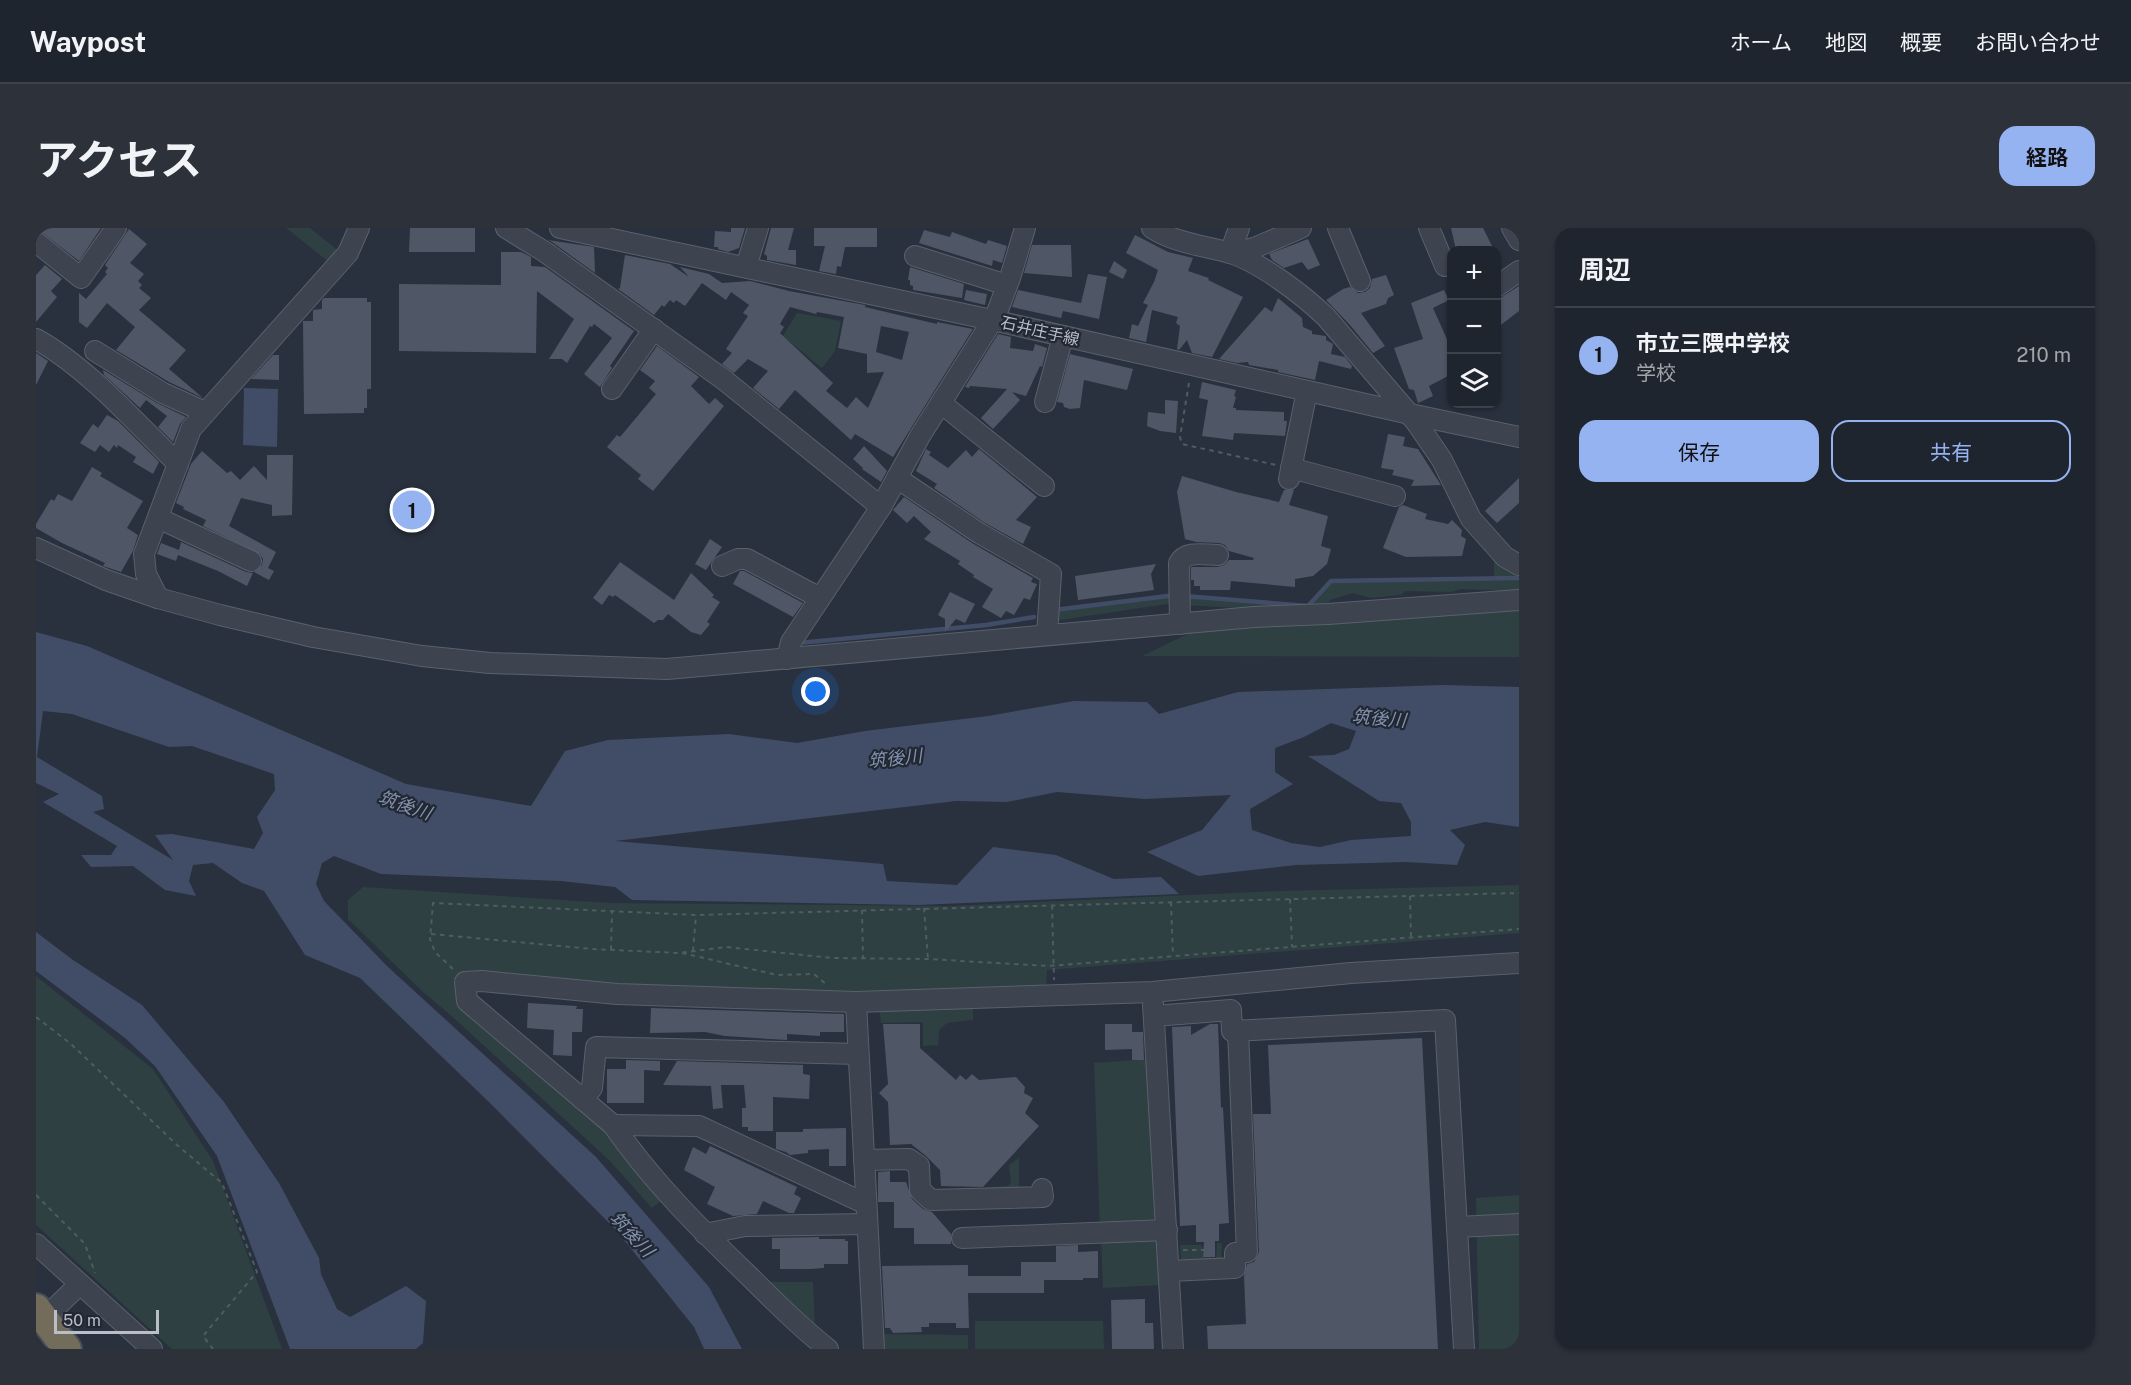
<!DOCTYPE html>
<html lang="ja">
<meta charset="utf-8">
<style>
:root{--surface:#1f252e;--page:#2c313a;--text:#f1f3f6;--muted:#a1a5aa;--line:#3c424a;--accent:#95b2f1}
body{margin:0;font-family:"Public Sans","Noto Sans JP",sans-serif;background:var(--page);color:var(--text)}
.controls{position:absolute;right:18px;top:18px;display:grid;overflow:hidden;border-radius:12px;box-shadow:0 2px 4px #0004}
.controls button{width:54px;height:54px;display:grid;place-items:center;padding:0;border:0;border-bottom:2px solid var(--line);background:var(--surface);color:var(--text);font:30px sans-serif}
.scale{position:absolute;left:18px;bottom:15px;width:105px;box-sizing:border-box;padding-left:6px;border:3px solid #b9bec9;border-top:0;font-size:16px;line-height:21px;white-space:nowrap;color:#b9bec9;-webkit-text-stroke:4px #212834;paint-order:stroke}
.you{position:absolute;left:780px;top:464px;width:21px;height:21px;margin:-15px;border:4px solid #fff;border-radius:50%;background:#1a73e8;box-shadow:0 0 0 9px #1a73e833}
.badge{display:grid;place-items:center;width:39px;height:39px;border-radius:50%;background:var(--accent);color:#111;font-size:20px;font-weight:700}
.pin{position:absolute;translate:-50% -50%;border:3px solid #fff;box-shadow:0 2px 6px #0006}
.list{margin:0;padding:0;list-style:none}
h2{display:flex;justify-content:space-between;align-items:center;height:78px;margin:0;padding:0 24px;font-size:26px}
h2 small{font-size:20px;font-weight:400;color:var(--muted)}
.list li{display:grid;grid-template-columns:39px 1fr auto;gap:18px;align-items:center;box-sizing:border-box;height:96px;padding:0 24px;border-top:2px solid var(--line)}
.list b{display:block;font-size:22px;white-space:nowrap}
.list p{margin:0;font-size:20px;white-space:nowrap;color:var(--muted)}
.list em{font-size:20px;font-style:normal;color:var(--muted)}
.actions{display:flex;gap:12px;padding:18px 24px}
.actions a{flex:1;padding:14px 0;border:2px solid var(--accent);border-radius:18px;text-align:center;font-size:21px;color:var(--accent)}
.actions .main{background:var(--accent);color:#111}
.icon{flex:none;width:33px;height:33px;fill:none;stroke:currentColor;stroke-width:2;stroke-linecap:round;stroke-linejoin:round}
.map{position:relative;flex:none;width:1483px;height:1121px;overflow:hidden;border-radius:18px}
header{display:flex;align-items:center;gap:36px;box-sizing:border-box;height:84px;padding:0 30px;background:var(--surface);border-bottom:2px solid var(--line)}
header strong{font-size:28px}
nav{display:flex;gap:33px;margin-inline-start:auto;font-size:21px}
.intro{display:flex;align-items:center;justify-content:space-between;box-sizing:border-box;height:144px;padding:0 36px}
h1{margin:0;font-size:42px}
.button{padding:15px 27px;border-radius:18px;background:var(--accent);color:#111;font-size:21px;font-weight:700}
main{display:flex;gap:36px;padding:0 36px}
aside{flex:1;background:var(--surface);border-radius:18px;box-shadow:0 2px 4px #0004}
.map>svg:first-child{display:block}
.green{fill:#2e4042}
.water{fill:#414d66;fill-rule:evenodd}
.lines{fill:none;stroke-linecap:round;stroke-linejoin:round}
.stream{stroke:#414d66;stroke-width:4.5}
.building{fill:#4f5767;fill-rule:evenodd}
.minor-casing{stroke:#5a616c;stroke-width:22}
.highway-casing{stroke:#474e59;stroke-width:32}
.path{stroke:#4d5d60;stroke-width:2;stroke-dasharray:4.5 4.5;stroke-linecap:butt}
.minor{stroke:#3d434f;stroke-width:20}
.highway{stroke:#746c5b;stroke-width:28}
.labels{text-anchor:middle;dominant-baseline:central;stroke-width:4.5;stroke-linejoin:round;paint-order:stroke}
.street-label{font-size:16px;fill:#b9bec9;stroke:#212834}
.water-label{font-size:18px;font-style:italic;fill:#8493ad;stroke:#212834}
</style>
<header>
<strong>Waypost</strong>
<nav><a>ホーム</a><a>地図</a><a>概要</a><a>お問い合わせ</a></nav>
</header>
<div class="intro"><h1>アクセス</h1><a class="button">経路</a></div>
<main>
<div class="map">
<svg width="1483" height="1121" viewBox="0 0 1483 1121">
<rect width="100%" height="100%" fill="#29313e"/>
<g class="green">
<path d="M250,0H274L303,23L294,35Z"/>
<path d="M761,85L805,93L799,123L786,140L747,108Z"/>
<path d="M1458,332L1483,347V363L1425,361L1415,364L1370,363L1364,367L1335,370L1317,365L1294,372L1288,382L1274,379L1296,354L1458,351Z"/>
<path d="M1134,368L1139,369L1140,378L1131,376L1018,393L1017,384Z"/>
<path d="M1149,369L1252,378L1253,383L1149,377Z"/>
<path d="M1483,379V429L1106,428L1162,401Z"/>
<path d="M1483,657V705L1011,742L1010,762L830,765L583,760L429,745L424,772L576,904L630,969L616,980L573,932L420,792L385,762L312,691V672L327,659L574,675L914,678L1244,663Z"/>
<path d="M0,748L117,841L177,933L246,1121H136L0,997Z"/>
<path d="M937,773V792L911,795L903,802L902,817L887,818V794L845,795L843,777Z"/>
<path d="M1117,831L1128,997L1064,1002L1058,835Z"/>
<path d="M983,930V964L950,965L953,959L972,958L975,955L973,937Z"/>
<path d="M1483,967V1121H1443L1440,970Z"/>
<path d="M1123,1005L1125,1057L1067,1060L1065,1008Z"/>
<path d="M1181,1015H1186L1185,1036H1163L1162,1032H1145L1144,1017H1166L1167,1029L1180,1030Z"/>
<path d="M727,1054H777L779,1106Z"/>
<path d="M939,1093H1067L1068,1121H939Z"/>
<path d="M845,1106L932,1107V1121H845Z"/>
</g>
<g class="water">
<path d="M208,160L242,161L241,219L207,217Z"/>
<path d="M0,404L51,418L370,556L495,578L529,523L572,512L693,506L761,515L829,503L952,488L1038,473L1111,474L1123,486L1202,464L1406,457L1483,459V599L1449,594L1414,602L1429,617L1421,637L1370,634L1260,637L1162,648L1111,624L1166,602L1195,567L1109,571L1021,564L971,574L920,573L579,613L847,636L851,653L921,657L957,619L1020,627L1078,651L1125,649L1143,666L882,677L596,672L579,659L525,653L345,646L298,628L286,635L280,656L288,673L352,739L560,929L673,1059L706,1121H668L658,1099L580,1002L456,877L324,750L269,727L228,663L206,655L177,635L157,637L153,653L160,668L129,662L97,638L55,639L45,627H75L81,618L7,574L23,566L0,555ZM7,483L36,486L133,519L156,518L238,546L239,562L221,589L227,605L218,621L136,606L119,607L137,632L57,584L68,581L66,568L1,529ZM1295,495L1320,503L1313,521L1298,527L1272,528L1343,573L1365,575L1375,594V608L1315,612L1284,619L1255,615L1216,602L1214,581L1257,556L1239,544V520L1268,509Z"/>
<path d="M0,704L37,732L106,777L188,874L243,955L283,1030L285,1046L301,1081L314,1089L370,1058L390,1073L387,1115L380,1121H254L181,928L119,838L89,810L0,743Z"/>
</g>
<g class="lines">
<g class="stream">
<path d="M1148,368L1272,378L1295,353L1482,350"/>
<path d="M1018,382L1140,367"/>
<path d="M763,415L950,397L998,389"/>
</g>
</g>
<g class="building">
<path d="M0,0H65L43,33Z"/>
<path d="M374,0H439V24H373Z"/>
<path d="M695,0H709L703,20L692,24L682,21V19H678L679,3L695,4Z"/>
<path d="M735,0H758L752,22H760V37L731,32V28L728,26Z"/>
<path d="M778,0H841V19H809L805,39L801,38L800,46L783,43L789,18H778Z"/>
<path d="M1415,0H1447L1458,22H1420Z"/>
<path d="M93,1L111,16L94,35L108,46L102,53L106,57L103,60L115,70L103,82L150,122L133,141L167,170L133,154L80,122L99,99L71,75L51,100L43,94V65L50,71L71,46L69,44L72,40L69,37Z"/>
<path d="M888,2L914,9L916,4L950,16L952,12L971,18L966,35L957,32L956,38L883,15Z"/>
<path d="M1099,7L1132,24L1157,30L1152,43L1173,50L1172,52L1207,69L1176,129L1156,125L1151,112L1143,122L1141,121L1144,98L1140,95L1142,89L1116,82L1110,114L1093,110L1096,96L1102,98L1112,77L1107,75L1118,54L1122,42L1090,25Z"/>
<path d="M1272,11L1284,37L1272,42L1266,34L1248,40L1236,32L1233,26Z"/>
<path d="M512,12L558,19L559,45L516,14Z"/>
<path d="M996,17H1035L1036,49L988,45Z"/>
<path d="M465,24H485L495,29V38L509,39L598,103L574,138L576,140L564,159L548,146L576,110L558,96L556,99L554,98L531,135L526,131H513L538,91L501,63L500,125L363,123V56L465,57Z"/>
<path d="M589,27L634,36L653,49L644,39L673,46L686,55L714,53L753,63L829,77V79L901,96V94L937,101L857,229L819,206L815,212L759,162L743,181L717,160L732,143L712,131L698,145L686,136L696,125L690,121L712,88L707,85L713,77L695,64L690,72L666,55L649,78L640,72L638,75L634,72L628,79L626,77L618,87L582,61L584,60ZM754,79L780,86L781,84L808,89L802,120L831,126V145L848,144L832,180L820,169L811,180L790,163L797,155L744,105L748,99L744,96ZM845,98L873,104L866,132L840,124Z"/>
<path d="M1078,33L1091,42L1087,51L1073,44Z"/>
<path d="M9,37L26,51L15,63L21,69L0,94V47Z"/>
<path d="M874,39L928,56L926,70L877,62V58L874,57V52H872Z"/>
<path d="M1052,46L1071,49L1063,91L1027,83L1025,90L976,79L982,62L1045,75Z"/>
<path d="M1350,47L1358,67L1352,70L1350,76L1325,85L1349,118L1337,125L1314,97L1290,72L1307,61L1314,59L1322,65L1329,64L1334,60L1336,51Z"/>
<path d="M1483,58V83L1461,100V72Z"/>
<path d="M930,62L951,66L949,77L928,72Z"/>
<path d="M1408,62L1413,72L1397,80L1414,118L1416,146L1393,158L1397,168L1382,175L1378,162L1373,161L1358,120L1387,111L1375,75Z"/>
<path d="M288,70H331V74H335V161H331V180H328V185L268,186L267,93H277V82L286,81V72Z"/>
<path d="M1242,70L1266,90L1267,99L1276,103V106L1290,108V112L1297,116L1295,126L1309,129L1316,138L1315,141L1283,133L1279,152L1242,144V142L1213,137L1212,134L1201,135L1183,131L1229,79L1236,84Z"/>
<path d="M962,106L975,109L974,120L997,123L999,116L1011,120L1006,139L1004,138L990,168L976,164L984,172L957,201L945,190L971,161L934,158L933,160L929,159Z"/>
<path d="M621,118L663,149L655,158L673,176L679,170L688,178L617,263L602,251L605,247L571,219L581,207L584,209L620,166L613,160L619,153L604,142Z"/>
<path d="M0,125L12,133L0,157Z"/>
<path d="M1034,126L1097,141L1091,162L1048,152L1044,180L1034,181L1028,179L1027,175L1021,174Z"/>
<path d="M237,127H243V152L215,151Z"/>
<path d="M67,142L121,175L150,189L144,196L137,214L122,199L131,188L110,172L104,180L68,147Z"/>
<path d="M1166,154L1200,162L1198,168L1200,169L1197,180H1200V182L1248,184V193H1251L1249,208L1198,205L1197,212L1166,208L1172,172L1163,170Z"/>
<path d="M1129,172L1142,173L1140,205L1124,203L1111,198L1112,184L1129,186Z"/>
<path d="M71,187L82,193L123,234L117,246L97,234L100,229L82,217L81,220L78,217L73,224L64,217L59,224L44,215L57,196L62,200Z"/>
<path d="M1352,206L1369,209L1367,218L1382,221L1405,257L1375,258L1378,252L1356,247L1358,242L1345,240Z"/>
<path d="M828,218L851,243L845,254L826,241L827,240L817,231Z"/>
<path d="M890,221L895,224L893,227L912,240L930,222L936,229L943,221L1001,269L980,292L995,299L987,316L949,295L898,260L901,256L880,243Z"/>
<path d="M166,223L191,245L195,243L204,252L218,238L231,252V227H257L256,287L236,288V277L205,270L193,298L240,324L232,340L238,343L233,352L218,344L226,337L227,331L224,326L167,298L170,292L147,281L148,279L140,275L155,236Z"/>
<path d="M56,239L66,245L64,248L107,273L91,300L102,307L97,323L85,344L67,338L69,335L26,315L0,300V296L15,271L18,273L22,266L36,273Z"/>
<path d="M1146,248L1200,264L1243,274L1248,262H1258L1253,277L1292,288L1285,318L1295,321L1291,336L1277,348L1259,351V359L1195,353L1194,362H1164V358H1158V352H1155V339H1182L1188,337L1193,332H1217L1218,330L1193,323L1189,317L1183,315L1160,314L1149,311L1141,264Z"/>
<path d="M1483,250V275L1461,295L1449,283Z"/>
<path d="M868,269L936,315L997,350L995,354L1001,356L994,372L988,370L978,387L970,383L965,390L946,379L957,361L937,349L938,347L922,336L924,333L888,311L895,304L878,288L871,295L857,282Z"/>
<path d="M1367,277L1391,286L1389,291L1412,296L1416,292L1426,302L1425,308L1430,311L1426,328L1370,329L1347,320L1363,279Z"/>
<path d="M674,311L686,319L670,342L659,336Z"/>
<path d="M145,314L210,344L217,345L211,358L182,343L142,327L140,333L121,326L125,315L143,322Z"/>
<path d="M584,334L638,372L655,345L678,367L676,369L684,374L671,394L674,396L665,407L655,404L632,386L627,392H622L618,395L579,367L577,369L573,367L566,377L557,370Z"/>
<path d="M1120,336L1115,346L1118,362L1042,372L1039,348Z"/>
<path d="M704,343H708L767,375L757,389L697,356Z"/>
<path d="M914,364L939,376L929,395L920,391L909,404V391L902,387Z"/>
<path d="M492,775L541,778L540,781H547L546,804H536V828L517,827L518,802L491,800Z"/>
<path d="M615,780L808,786V804H784V808L751,806V812L689,808L669,804L614,805Z"/>
<path d="M847,796H884V820L920,852L924,847L930,852L936,846L943,852L980,849L989,859L988,865L997,870L989,885L1003,898L947,959L905,958L904,942L890,928L875,916L854,917L852,874L843,865L852,856Z"/>
<path d="M1069,796H1096V804H1107L1108,832H1096V821L1069,822Z"/>
<path d="M1174,796H1182L1185,880L1187,879L1193,995L1183,996V1013H1179V1029H1167L1168,1014H1160V997L1144,998L1136,799L1155,798V807Z"/>
<path d="M1386,810L1402,1121H1172L1171,1098L1210,1096L1208,1048L1211,1036L1218,1034L1223,1024L1217,886H1235L1232,817Z"/>
<path d="M590,832L624,833V843L608,842V875H571V841H590Z"/>
<path d="M641,833L767,837V846L774,847L773,871L737,869V903H712V899H706V880H710L708,857H685L687,880L677,881L675,858L627,857Z"/>
<path d="M810,900V938H793V921L772,922V925L754,927L750,924L740,921V904H767V901Z"/>
<path d="M674,918L761,959L758,966L765,970L758,985H753L727,973L721,986L697,988L671,976L679,959L648,942L657,919L670,926Z"/>
<path d="M854,943V954H870L876,971L887,981L896,984L915,1006V1016H878V1000H858V974H842V944Z"/>
<path d="M783,1009V1011H809V1013H812V1036H788V1040L774,1041H744V1021H736V1010Z"/>
<path d="M1042,1017V1024L1062,1023V1050H1047V1052H1008V1065H932L933,1100H920V1095H893V1099H885L886,1104L857,1105L854,1100H849L846,1038L932,1037V1048H985V1034H1020V1018Z"/>
<path d="M1109,1071V1095H1117L1118,1121H1076L1075,1072Z"/>
</g>
<g class="lines">
<defs>
<g id="minor">
<path d="M470,0L509,24L687,151L845,279"/>
<path d="M524,0L956,92L1374,186L1483,209"/>
<path d="M1116,0C1139,15 1169,18 1194,25C1224,34 1267,67 1290,89L1380,194L1406,232L1435,291L1469,329L1483,337"/>
<path d="M1302,0L1324,53"/>
<path d="M1393,0L1409,38"/>
<path d="M1476,0L1483,12"/>
<path d="M0,14L45,50L80,0"/>
<path d="M1194,25L1218,20L1265,0"/>
<path d="M1194,25L1203,0"/>
<path d="M879,28L971,57"/>
<path d="M710,39L722,0"/>
<path d="M1460,59L1483,43"/>
<path d="M0,111C51,139 100,195 142,236"/>
<path d="M59,123L127,165L169,184"/>
<path d="M576,161L618,101"/>
<path d="M1009,174L1027,108"/>
<path d="M905,175L1008,258"/>
<path d="M1255,240L1359,268"/>
<path d="M861,250L943,305L1015,346L1011,407"/>
<path d="M1253,251L1271,163"/>
<path d="M122,290L215,333"/>
<path d="M0,320L70,352L122,370L184,387L277,409L386,428L454,435L631,441L1218,389L1292,386L1483,372"/>
<path d="M686,338L702,331H711L784,370"/>
<path d="M122,370L110,346L108,326L155,201L312,25L323,0"/>
<path d="M1144,396L1143,335C1150,322 1168,327 1182,327"/>
<path d="M751,431L755,414L845,279L884,208L960,87L974,50L989,0"/>
<path d="M820,774L838,1121"/>
<path d="M1117,776L1137,1121"/>
<path d="M1118,788L1195,782L1196,803L1409,792L1428,1121"/>
<path d="M546,871L556,860L560,819L822,826"/>
<path d="M577,897L663,898L830,976"/>
<path d="M828,932L873,931L883,938L884,962L895,972L1007,969L1006,961"/>
<path d="M1421,999L1483,996"/>
<path d="M669,1006L709,998L831,996"/>
<path d="M926,1010L1131,1002"/>
<path d="M0,1016L116,1121"/>
<path d="M1133,1043L1199,1040V1025L1211,1024L1202,802"/>
<path d="M21,1078L44,1056"/>
<path d="M792,1121C763,1098 737,1072 711,1046C663,1000 615,952 577,897L431,773L429,754L446,753L581,766L820,774L1116,764L1315,745L1483,735"/>
</g>
<path id="highway" d="M0,1080L31,1121"/>
</defs>
<use href="#minor" class="minor-casing"/>
<use href="#highway" class="highway-casing"/>
<g class="path">
<path d="M1153,155L1144,209L1146,216L1240,237"/>
<path d="M1374,668L1375,709"/>
<path d="M1254,671L1256,719"/>
<path d="M1135,674L1137,728"/>
<path d="M1016,677L1018,752"/>
<path d="M888,680L892,731"/>
<path d="M826,682L827,730"/>
<path d="M395,706L556,721L643,725L690,719L796,730L892,731L1012,738L1483,701"/>
<path d="M575,722L576,682"/>
<path d="M657,723L660,687"/>
<path d="M646,725L741,747L778,746L790,756"/>
<path d="M417,741L399,724L394,711L397,675L660,687L1483,665"/>
<path d="M0,789L35,816L141,917L186,955L221,1044L167,1108L177,1121"/>
<path d="M0,967L49,1016L59,1045"/>
<path d="M1147,1022H1168"/>
</g>
<use href="#minor" class="minor"/>
<use href="#highway" class="highway"/>
</g>
<g class="labels">
<g class="street-label">
<text transform="translate(1004 103) rotate(13)">石井庄手線</text>
</g>
<g class="water-label">
<text transform="translate(1343 490) rotate(5)">筑後川</text>
<text transform="translate(859 530) rotate(-6)">筑後川</text>
<text transform="translate(369 577) rotate(19)">筑後川</text>
<text transform="translate(596 1006) rotate(47)">筑後川</text>
</g>
</g>
</svg>
<div class="controls">
<button>+</button>
<button>−</button>
<button><svg class="icon" aria-label="layers" viewBox="0 0 24 24"><path d="M12 4l9 5-9 5-9-5zM3 14l9 5 9-5"/></svg></button>
</div>
<div class="scale">50 m</div>
<div class="you"></div>
<div class="pin badge" style="left:376px;top:282px">1</div>
</div>
<aside>
<h2>周辺<small></small></h2>
<ul class="list">
<li><span class="badge">1</span><div><b>市立三隈中学校</b><p>学校</p></div><em>210 m</em></li>
</ul>
<div class="actions"><a class="main">保存</a><a>共有</a></div>
</aside>
</main>
